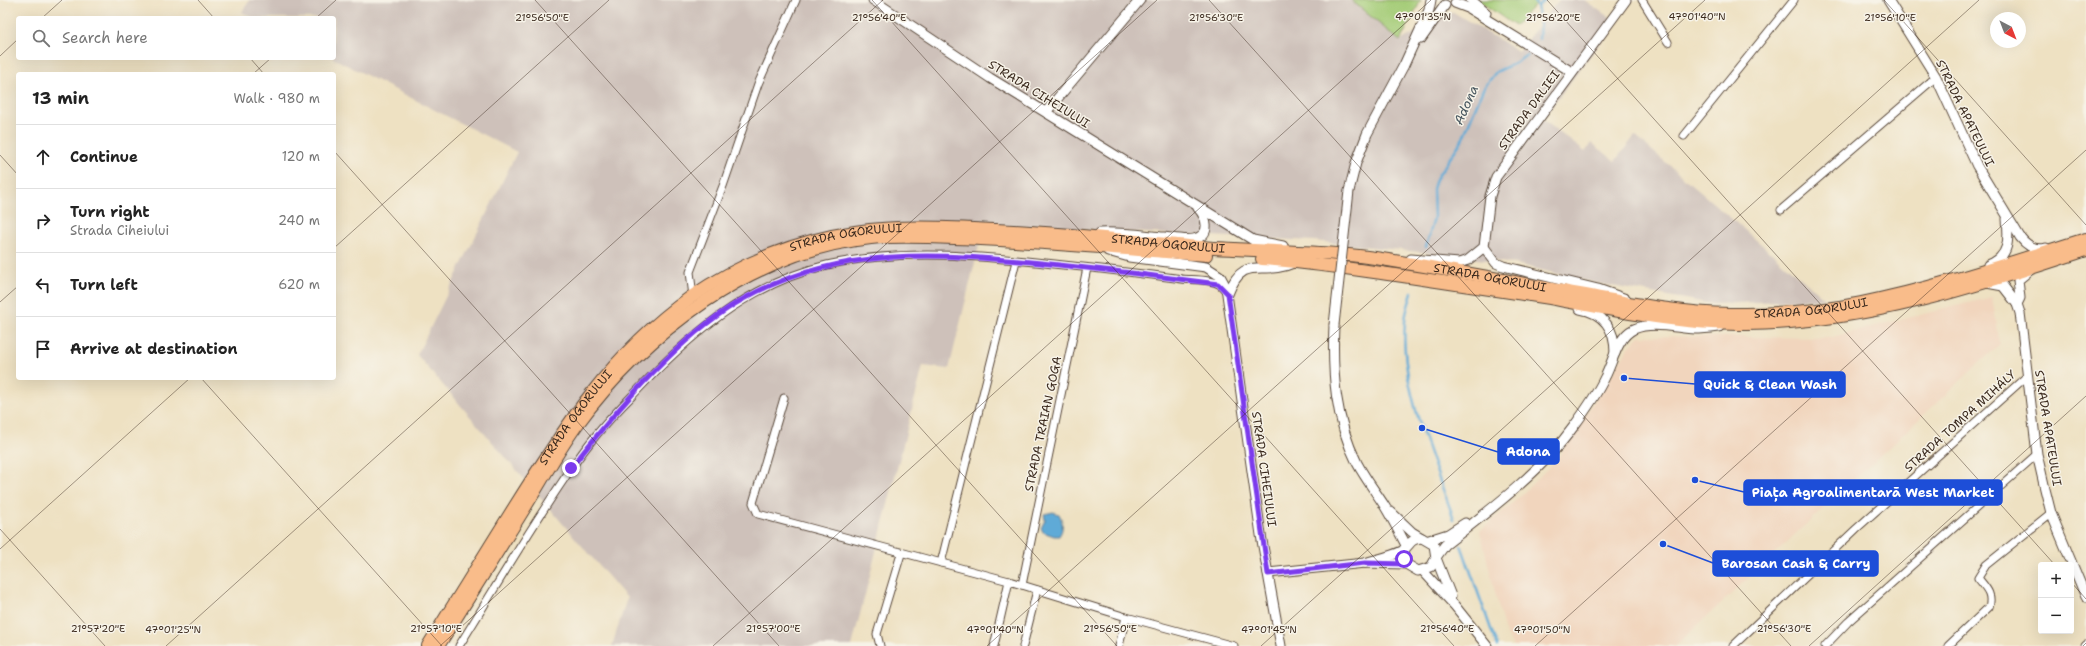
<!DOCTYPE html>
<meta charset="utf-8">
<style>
:root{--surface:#fff;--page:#f6f6f6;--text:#222;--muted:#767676;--line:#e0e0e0}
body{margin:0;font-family:"Shantell Sans",sans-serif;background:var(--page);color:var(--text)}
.controls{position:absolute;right:12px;bottom:12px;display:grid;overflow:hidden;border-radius:4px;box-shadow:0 4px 16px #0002}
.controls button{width:36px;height:36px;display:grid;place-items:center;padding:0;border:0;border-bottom:1px solid var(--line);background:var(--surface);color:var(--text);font:20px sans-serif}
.compass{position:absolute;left:1990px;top:12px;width:36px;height:36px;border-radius:50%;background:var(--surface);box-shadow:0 4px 16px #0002;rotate:138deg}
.stop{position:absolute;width:12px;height:12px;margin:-9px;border:3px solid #7c3aed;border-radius:50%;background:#fff}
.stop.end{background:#7c3aed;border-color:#fff;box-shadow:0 1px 4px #0008}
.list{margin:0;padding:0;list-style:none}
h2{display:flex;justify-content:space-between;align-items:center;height:52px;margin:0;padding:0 16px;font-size:17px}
h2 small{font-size:13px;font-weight:400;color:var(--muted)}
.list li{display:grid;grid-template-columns:26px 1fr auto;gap:12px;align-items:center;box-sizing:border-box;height:64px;padding:0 16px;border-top:1px solid var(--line)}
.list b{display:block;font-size:15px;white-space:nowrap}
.list p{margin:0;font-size:13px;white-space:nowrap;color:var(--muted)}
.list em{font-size:13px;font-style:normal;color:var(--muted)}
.icon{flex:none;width:22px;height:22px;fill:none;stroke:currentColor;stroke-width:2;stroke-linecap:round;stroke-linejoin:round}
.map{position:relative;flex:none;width:2086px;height:646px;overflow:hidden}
.search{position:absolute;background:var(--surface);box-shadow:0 4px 16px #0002;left:16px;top:16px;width:320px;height:44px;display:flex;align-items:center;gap:10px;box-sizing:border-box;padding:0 14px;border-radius:4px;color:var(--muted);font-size:15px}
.panel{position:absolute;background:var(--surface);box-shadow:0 4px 16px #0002;left:16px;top:72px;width:320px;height:308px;border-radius:4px}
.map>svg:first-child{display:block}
.built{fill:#f1d5bd}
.industrial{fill:#cec1ba}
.green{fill:#a4cc77;stroke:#707b4a}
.water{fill:#5faad7;stroke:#4d6a7a}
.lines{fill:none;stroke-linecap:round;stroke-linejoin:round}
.stream{stroke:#5faad7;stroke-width:2.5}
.minor-casing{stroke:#564537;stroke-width:9}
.tertiary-casing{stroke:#564537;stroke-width:11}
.trunk-casing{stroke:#564537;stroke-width:14}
.minor{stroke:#fff;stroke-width:7}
.tertiary{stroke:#fff;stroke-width:9}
.trunk{stroke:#f9bc8a;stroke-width:12}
.tertiary-bridge-casing{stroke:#564537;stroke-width:11;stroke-linecap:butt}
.tertiary-bridge{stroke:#fff;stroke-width:9}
.route{stroke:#7c3aed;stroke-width:5}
.ticks{fill:none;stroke:#3b2a1e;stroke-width:1;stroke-opacity:0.45}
.labels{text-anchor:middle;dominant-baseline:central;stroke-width:3;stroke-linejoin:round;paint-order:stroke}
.street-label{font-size:12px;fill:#3b2a1e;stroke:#f7f3e8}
.water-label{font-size:13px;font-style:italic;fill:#48575f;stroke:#f7f3e8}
.ticks-label{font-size:10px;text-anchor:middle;fill:#3b2a1e;stroke:#f7f3e8;stroke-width:3;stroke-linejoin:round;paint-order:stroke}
.leader{fill:none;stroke:#1d4ed8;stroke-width:1.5}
.callout-dot{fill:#1d4ed8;stroke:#f7f3e8;stroke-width:1.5}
.callout{fill:#1d4ed8;stroke:#1d4ed8;stroke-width:1.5}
.callout-label{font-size:13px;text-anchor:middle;font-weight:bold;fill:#fff}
</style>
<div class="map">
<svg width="2086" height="646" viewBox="0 0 2086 646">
<rect width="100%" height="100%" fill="#f7f3e8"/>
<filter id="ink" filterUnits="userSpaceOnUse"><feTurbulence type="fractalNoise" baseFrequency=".025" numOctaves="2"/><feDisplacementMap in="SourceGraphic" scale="8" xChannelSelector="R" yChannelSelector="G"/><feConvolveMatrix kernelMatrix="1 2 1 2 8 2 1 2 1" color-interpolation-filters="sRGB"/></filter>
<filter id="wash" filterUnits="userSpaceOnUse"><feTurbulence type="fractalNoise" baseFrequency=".012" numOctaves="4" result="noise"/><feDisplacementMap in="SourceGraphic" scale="16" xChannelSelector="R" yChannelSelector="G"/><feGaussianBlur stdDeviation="0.9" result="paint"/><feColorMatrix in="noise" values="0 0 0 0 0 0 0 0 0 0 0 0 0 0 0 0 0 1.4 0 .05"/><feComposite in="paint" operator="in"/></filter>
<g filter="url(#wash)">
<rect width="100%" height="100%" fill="#eee1c2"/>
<path class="built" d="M1992,297L2000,344L1675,646H1513L1504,629L1480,531L1515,501L1557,459L1629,347L1640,336L1828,338Z"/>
<path class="industrial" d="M250,0H1351L1400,41L1453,12L1518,51L1559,0H1584L1616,22L1542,119L1585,152L1592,143L1615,161L1635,136L1825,299L1713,304L1596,283L1516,264L1439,254L1314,241L984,225L949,369L923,366L852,646H612L627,598L417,355L517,152L333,58L334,18H254L242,12Z"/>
<g class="green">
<path d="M1351,0H1421L1400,41Z"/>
<path d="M1478,0H1539L1515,26Z"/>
</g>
<path class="water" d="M1053,512L1059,514C1063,521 1064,529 1059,536H1054L1043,532L1041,528L1045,520L1044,514Z"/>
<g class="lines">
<g class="stream">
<path d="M1533,0L1537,6"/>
<path d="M1539,39L1540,22L1537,6L1545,0"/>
<path d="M1426,247L1434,218L1433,189L1436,179L1462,140L1483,89L1496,72L1515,63L1527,55"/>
<path d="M1412,292C1410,302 1405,312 1405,322C1399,384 1433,461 1454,519"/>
<path d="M1461,545L1497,646"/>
</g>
</g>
</g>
<g filter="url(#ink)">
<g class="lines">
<defs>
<g id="minor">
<path d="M1642,0L1668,42"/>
<path d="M1684,136L1794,0"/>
<path d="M1781,210L1936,77"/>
<path d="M693,296L690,272L723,186L758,84L796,0"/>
<path d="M784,398L753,503L758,514L1009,581L1126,617L1234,646"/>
<path d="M941,563L1016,261"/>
<path d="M1022,585L1087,268"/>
<path d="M459,646C496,587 531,526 571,469C588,443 610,418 632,396C686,338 747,284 827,265C907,247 992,257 1073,266C1109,270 1146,274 1182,279C1193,280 1210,279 1219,284C1222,286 1224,289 1226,291"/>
<path d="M880,646L877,634L901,554"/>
<path d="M994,646L1009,581"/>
<path d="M1023,646L1037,590"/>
<path d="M1119,646L1126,617"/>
<path d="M1733,646L1856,529L2027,376"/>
<path d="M1825,646L1848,622L2037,454"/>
<path d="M1948,646L1989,607C1993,594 1986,588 1978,578L1986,565L2051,513"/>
<path d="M2085,646L2086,645"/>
</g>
<g id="tertiary">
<path d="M873,0L990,78L1253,240L1283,246"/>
<path d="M1471,0L1486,13"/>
<path d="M1888,0L1936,77L1977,166L2020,237C2027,246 2035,251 2046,248"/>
<path d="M1455,3L1468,8L1572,72"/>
<path d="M1421,39L1445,5"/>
<path d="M1046,112L1140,0"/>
<path d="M1349,191L1356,163L1367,134L1404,65L1429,10L1431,0"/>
<path d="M1100,233C1121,232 1142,235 1164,237C1173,238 1185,241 1194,239C1212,235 1207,218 1198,208"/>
<path d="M1484,247L1496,263L1503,266L1598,289L1626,299"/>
<path d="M1108,251L1129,257L1206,267L1220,276L1226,287L1261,535L1281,646"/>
<path d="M1411,259L1459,263L1468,260L1484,247L1490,196L1496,177L1626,0"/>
<path d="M1988,265C2010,257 2009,239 2007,219"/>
<path d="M1987,283L2003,286L2017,304L2020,313L2037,454L2045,489L2051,513L2086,597"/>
<path d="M1228,294C1244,252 1262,277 1294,263"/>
<path d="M2017,304L2020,298L2018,280L2029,271"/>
<path d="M1580,309C1604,313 1615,330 1615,353"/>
<path d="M1334,325C1332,374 1335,419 1357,463C1365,478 1375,491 1384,505C1392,518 1399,532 1406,545"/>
<path d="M1391,512L1412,532L1422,538"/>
<path d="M1429,540L1448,534L1465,523"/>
<path d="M1437,556L1445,545C1490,510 1541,472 1574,426C1585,411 1597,394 1605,377C1613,362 1617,337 1634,329C1652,321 1676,328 1695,329C1703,329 1711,328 1719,327"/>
<path d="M1436,558L1451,596"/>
<path d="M1365,563C1377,559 1390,557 1402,551C1411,546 1408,539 1422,538L1434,545L1436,558L1431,567L1418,571L1406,564L1403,554L1404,549"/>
<path d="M1423,571L1455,606L1487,646"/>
<path d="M1268,573L1365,563L1406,564"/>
</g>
<g id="trunk">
<path d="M1262,259C1307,262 1352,269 1396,275C1448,283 1499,290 1550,298C1615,310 1680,325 1746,324C1864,323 1975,287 2086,250"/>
<path id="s1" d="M428,646C456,601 484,556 512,511C563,429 611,354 691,297C739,264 798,240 855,232C902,225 949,228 996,230C1065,233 1133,241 1201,247C1262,252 1329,250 1388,260C1450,270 1511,281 1573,293C1625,302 1677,313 1730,314C1774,314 1818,312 1861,303C1937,288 2012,262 2086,239"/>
<path d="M438,646C468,599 498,551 527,504C543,478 558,451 576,426C644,333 753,250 871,238C908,235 945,238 981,239C1056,243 1131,250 1206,255"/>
</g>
</defs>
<use href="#minor" class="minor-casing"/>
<use href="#tertiary" class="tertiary-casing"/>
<use href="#trunk" class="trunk-casing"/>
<use href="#minor" class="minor"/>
<use href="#tertiary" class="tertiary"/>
<use href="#trunk" class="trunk"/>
<defs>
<path id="tertiary-bridge" d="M1334,325L1349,191"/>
</defs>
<use href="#tertiary-bridge" class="tertiary-bridge-casing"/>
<use href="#tertiary-bridge" class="tertiary-bridge"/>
</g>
</g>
<g class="lines" filter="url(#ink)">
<path class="route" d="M571,468C616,410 681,333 745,298C839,246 938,253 1041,263C1100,269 1159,276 1218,284L1228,294L1268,574L1365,563L1406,564L1404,559"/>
</g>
<path class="ticks" d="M198,0L214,18M535,0L1117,646M872,0L1454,646M1209,0L1791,646M1547,0L2055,565M1884,0L2086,225M42,18L62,0M316,18L336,0M0,56L18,39M250,58L264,74M253,74L271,58M334,151L779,646M0,155L18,175M334,248L609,0M0,302L18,286M201,378L442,646M0,529L105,646M0,549L190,378M2071,582L2086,599M166,646L883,0M440,646L1157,0M713,646L1431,0M987,646L1705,0M1261,646L1979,0M1535,646L2086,150M1809,646L2086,396M2083,646L2086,643"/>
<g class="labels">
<g class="street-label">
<text transform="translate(1039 94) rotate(32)">STRADA CIHEIULUI</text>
<text transform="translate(1529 110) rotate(-54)">STRADA DALIEI</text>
<text transform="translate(1965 113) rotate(64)">STRADA APATEULUI</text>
<text stroke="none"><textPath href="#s1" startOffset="608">STRADA OGORULUI</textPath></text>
<text stroke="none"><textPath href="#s1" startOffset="932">STRADA OGORULUI</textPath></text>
<text stroke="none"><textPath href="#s1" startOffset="1256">STRADA OGORULUI</textPath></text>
<text stroke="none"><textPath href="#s1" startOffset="1580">STRADA OGORULUI</textPath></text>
<text stroke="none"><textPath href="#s1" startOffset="272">STRADA OGORULUI</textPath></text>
<text transform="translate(1960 421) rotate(-42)">STRADA TOMPA MIHÁLY</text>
<text transform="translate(1043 424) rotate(-78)">STRADA TRAIAN GOGA</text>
<text transform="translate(2048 428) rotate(81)">STRADA APATEULUI</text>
<text transform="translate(1264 469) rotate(82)">STRADA CIHEIULUI</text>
</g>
<g class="water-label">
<text transform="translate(1466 105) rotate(-66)">Adona</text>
</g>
</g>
<g class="ticks-label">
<text x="1423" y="20">47°01'35"N</text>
<text x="1697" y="20">47°01'40"N</text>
<text x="542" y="21">21°56'50"E</text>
<text x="879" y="21">21°56'40"E</text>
<text x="1216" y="21">21°56'30"E</text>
<text x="1553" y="21">21°56'20"E</text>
<text x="1890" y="21">21°56'10"E</text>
<text x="98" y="632">21°57'20"E</text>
<text x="436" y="632">21°57'10"E</text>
<text x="773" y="632">21°57'00"E</text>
<text x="1110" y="632">21°56'50"E</text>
<text x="1447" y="632">21°56'40"E</text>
<text x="1784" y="632">21°56'30"E</text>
<text x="173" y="633">47°01'25"N</text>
<text x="995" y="633">47°01'40"N</text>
<text x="1269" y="633">47°01'45"N</text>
<text x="1542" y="633">47°01'50"N</text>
</g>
<path class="leader" d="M1624 378L1695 384M1422 428L1498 452M1695 480L1744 492M1663 544L1713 563"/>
<g class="callout-dot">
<circle cx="1624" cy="378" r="4"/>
<circle cx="1422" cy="428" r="4"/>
<circle cx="1695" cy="480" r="4"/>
<circle cx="1663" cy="544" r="4"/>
</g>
<g class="callout">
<rect x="1695" y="372" width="150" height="25" rx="4"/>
<rect x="1498" y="439" width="61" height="25" rx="4"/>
<rect x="1744" y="480" width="258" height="25" rx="4"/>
<rect x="1713" y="551" width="165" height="25" rx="4"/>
</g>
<g class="callout-label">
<text x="1770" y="389">Quick &amp; Clean Wash</text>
<text x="1528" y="456">Adona</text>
<text x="1873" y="497">Piața Agroalimentară West Market</text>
<text x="1796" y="568">Barosan Cash &amp; Carry</text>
</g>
</svg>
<div class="controls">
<button>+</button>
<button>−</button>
</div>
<svg class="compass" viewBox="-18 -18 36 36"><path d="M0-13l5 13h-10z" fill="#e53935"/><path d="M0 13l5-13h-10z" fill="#767676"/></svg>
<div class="stop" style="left:1404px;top:559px"></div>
<div class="stop end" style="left:571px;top:468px"></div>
<div class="search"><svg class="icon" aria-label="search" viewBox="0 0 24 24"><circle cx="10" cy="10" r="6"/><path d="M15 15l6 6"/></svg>Search here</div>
<section class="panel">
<h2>13 min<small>Walk · 980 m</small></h2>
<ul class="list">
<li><svg class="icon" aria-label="ahead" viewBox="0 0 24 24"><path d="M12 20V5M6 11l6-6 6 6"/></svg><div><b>Continue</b></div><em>120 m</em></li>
<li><svg class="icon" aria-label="right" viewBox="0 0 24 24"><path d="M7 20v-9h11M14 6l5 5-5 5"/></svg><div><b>Turn right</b><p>Strada Ciheiului</p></div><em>240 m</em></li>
<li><svg class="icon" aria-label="left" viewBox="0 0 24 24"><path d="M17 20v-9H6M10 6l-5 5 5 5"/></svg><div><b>Turn left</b></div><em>620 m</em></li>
<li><svg class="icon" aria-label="arrive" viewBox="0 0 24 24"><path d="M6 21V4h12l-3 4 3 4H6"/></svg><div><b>Arrive at destination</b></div></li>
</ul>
</section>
</div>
